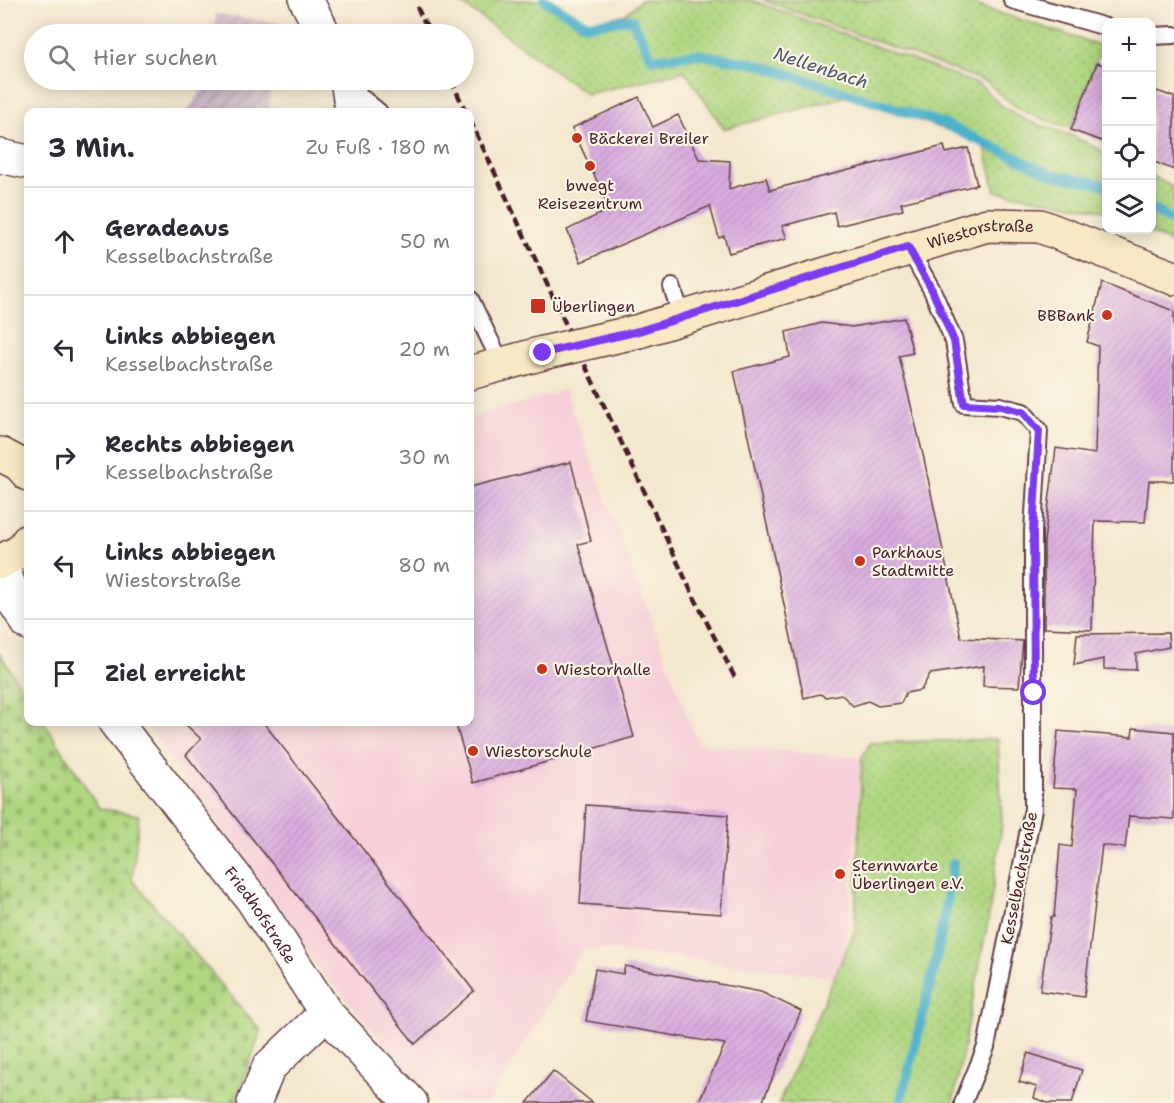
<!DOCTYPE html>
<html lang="de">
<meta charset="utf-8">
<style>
:root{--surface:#fff;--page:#f2f2f3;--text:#2b2b33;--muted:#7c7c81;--line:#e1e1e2}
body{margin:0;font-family:"Shantell Sans",sans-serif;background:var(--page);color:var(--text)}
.controls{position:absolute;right:18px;top:18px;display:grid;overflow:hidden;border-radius:12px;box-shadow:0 3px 15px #0003}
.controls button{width:54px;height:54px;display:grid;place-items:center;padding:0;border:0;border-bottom:2px solid var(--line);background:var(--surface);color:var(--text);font:30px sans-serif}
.stop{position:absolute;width:18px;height:18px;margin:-14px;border:4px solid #7c3aed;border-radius:50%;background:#fff}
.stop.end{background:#7c3aed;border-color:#fff;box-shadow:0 2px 6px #0008}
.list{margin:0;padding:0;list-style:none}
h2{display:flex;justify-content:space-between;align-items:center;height:78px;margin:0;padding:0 24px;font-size:26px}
h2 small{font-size:20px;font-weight:400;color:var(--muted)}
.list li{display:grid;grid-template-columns:39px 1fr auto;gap:18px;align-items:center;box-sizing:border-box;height:108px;padding:0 24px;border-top:2px solid var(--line)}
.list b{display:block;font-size:22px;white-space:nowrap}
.list p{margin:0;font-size:20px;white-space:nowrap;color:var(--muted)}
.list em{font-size:20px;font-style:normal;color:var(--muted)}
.icon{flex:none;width:33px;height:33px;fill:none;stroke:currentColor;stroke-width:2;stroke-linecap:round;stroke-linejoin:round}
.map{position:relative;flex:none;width:1174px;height:1103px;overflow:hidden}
.search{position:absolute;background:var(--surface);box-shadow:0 3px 15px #0003;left:24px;top:24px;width:450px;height:66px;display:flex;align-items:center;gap:15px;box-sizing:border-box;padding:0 21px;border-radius:33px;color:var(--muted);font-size:22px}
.panel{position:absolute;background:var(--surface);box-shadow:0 3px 15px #0003;left:24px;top:108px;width:450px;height:618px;border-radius:12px}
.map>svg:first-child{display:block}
.built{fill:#f6cfd8}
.industrial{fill:url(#industrial-furrows)}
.cemetery{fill:url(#cemetery-stones);stroke:#7c7a56;stroke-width:1.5}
.park{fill:url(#park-dots);stroke:#7c7a56;stroke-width:1.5}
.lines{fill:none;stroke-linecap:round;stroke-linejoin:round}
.stream{stroke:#4bb0ca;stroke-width:10}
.building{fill:url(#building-hatch)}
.lane-casing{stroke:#643d44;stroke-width:20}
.street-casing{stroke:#643d44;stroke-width:36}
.secondary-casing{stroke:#643d44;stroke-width:36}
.lane{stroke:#fff;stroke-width:16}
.street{stroke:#fff;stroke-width:33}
.secondary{stroke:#f8e8c3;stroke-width:33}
.rail{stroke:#4a1f2b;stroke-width:4.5;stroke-dasharray:9 4.5;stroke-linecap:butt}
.secondary-bridge-casing{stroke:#643d44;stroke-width:36;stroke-linecap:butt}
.secondary-bridge{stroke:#f8e8c3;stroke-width:33}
.route{stroke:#7c3aed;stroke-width:8}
.poi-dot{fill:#c8321e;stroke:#fcf5e5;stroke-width:2}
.labels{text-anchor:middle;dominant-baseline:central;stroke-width:4.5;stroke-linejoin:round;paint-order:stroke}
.poi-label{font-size:16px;fill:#4a1f2b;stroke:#fcf5e5;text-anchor:start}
.street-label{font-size:16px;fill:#4a1f2b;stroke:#fcf5e5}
.water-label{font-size:18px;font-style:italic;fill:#4a596b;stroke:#fcf5e5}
</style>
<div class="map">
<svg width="1174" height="1103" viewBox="0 0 1174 1103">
<defs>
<pattern id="industrial-furrows" width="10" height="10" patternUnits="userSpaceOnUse" patternTransform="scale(1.5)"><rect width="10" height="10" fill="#d1bdca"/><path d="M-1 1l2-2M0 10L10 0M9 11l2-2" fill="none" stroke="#b5a2ae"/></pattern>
<pattern id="cemetery-stones" width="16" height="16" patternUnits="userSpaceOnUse" patternTransform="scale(1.5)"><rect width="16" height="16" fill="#aed580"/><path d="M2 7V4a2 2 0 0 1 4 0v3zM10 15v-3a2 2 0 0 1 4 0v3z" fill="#97b66f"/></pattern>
<pattern id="park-dots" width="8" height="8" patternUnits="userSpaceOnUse" patternTransform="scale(1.5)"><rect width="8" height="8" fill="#aed580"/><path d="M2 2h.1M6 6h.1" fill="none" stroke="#97b66f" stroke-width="1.8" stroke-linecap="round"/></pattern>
<pattern id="building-hatch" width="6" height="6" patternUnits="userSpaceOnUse" patternTransform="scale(1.5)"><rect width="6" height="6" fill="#d9addf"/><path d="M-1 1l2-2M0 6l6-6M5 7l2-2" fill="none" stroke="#bc94c0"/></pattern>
</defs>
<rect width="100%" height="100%" fill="#fcf5e5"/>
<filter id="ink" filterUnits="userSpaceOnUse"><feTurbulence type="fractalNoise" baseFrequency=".0167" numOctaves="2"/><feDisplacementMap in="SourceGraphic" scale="12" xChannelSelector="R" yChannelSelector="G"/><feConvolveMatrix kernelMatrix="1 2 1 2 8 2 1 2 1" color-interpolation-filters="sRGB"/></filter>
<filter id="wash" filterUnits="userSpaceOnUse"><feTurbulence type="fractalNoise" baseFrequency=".008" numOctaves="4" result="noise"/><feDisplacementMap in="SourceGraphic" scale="24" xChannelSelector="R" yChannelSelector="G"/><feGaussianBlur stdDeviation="1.35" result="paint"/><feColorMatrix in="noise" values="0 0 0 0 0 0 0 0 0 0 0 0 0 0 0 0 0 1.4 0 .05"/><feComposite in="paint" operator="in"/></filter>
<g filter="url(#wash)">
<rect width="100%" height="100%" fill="#f4e8cf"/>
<path class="built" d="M565,390L698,744L862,758L843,978L584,947L487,1103H438L320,971L145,722H470V418Z"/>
<g class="industrial">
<path d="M216,14L279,23L278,34H214Z"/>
<path d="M208,80H272L268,112H187Z"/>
</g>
<path class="cemetery" d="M0,654L28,698V722H44L99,808L139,815L132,880L261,1031L235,1103H0Z"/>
<g class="park">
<path d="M457,0H552L577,18L598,21L626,14L641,0H751L980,85L1002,106L1027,121L1071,135L1106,153V211L995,191L984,143L848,96L724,129L685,71L587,94Z"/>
<path d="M763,0H960L1102,46L1071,128C1031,116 1017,112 987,82Z"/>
<path d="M1152,176L1174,188V244L1144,230H1152Z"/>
<path d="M998,739L1002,825L988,921L953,1103H779L855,930L862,758L870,743Z"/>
</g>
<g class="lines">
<g class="stream">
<path d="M544,0L587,25L632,19L652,59L697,54L756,64L944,124L1053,175L1106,185"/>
<path d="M1152,209L1174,221"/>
<path d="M900,1103C921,1024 942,944 953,863"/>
</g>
</g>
<g id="blocks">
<g class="building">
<path d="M1097,63L1107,66V143L1071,130Z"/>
<path d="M1152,80L1156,81L1154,90L1174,97V170L1152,161Z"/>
<path d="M639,97L653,127L678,115L699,159L730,161L729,189L766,178L770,190L944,146L946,153L968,148L977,185L901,203L903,210L837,226L834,212L782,226L787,238L729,253L724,236L719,238L710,206L581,262L567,230L610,209L572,128Z"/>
<path d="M1102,283L1174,311V481H1149L1145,522L1095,521L1092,630L1044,628V541L1056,448L1095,454L1098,346L1087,342Z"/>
<path d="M904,318L913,353L899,356L924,459L961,638L1023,641L1019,687L983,686L984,666L930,674L921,690L906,693L901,703L878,706L868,701L853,706L841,694L826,697L820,694L804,698L734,371L790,357L786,332L822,323L852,327Z"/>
<path d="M571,462L591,541L578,544L634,737L473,783L455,722H470V487Z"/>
<path d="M1168,633L1169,647L1136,654V670L1104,669V659L1074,665L1077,634Z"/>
<path d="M183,722H263L474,991L415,1044L186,755L201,739Z"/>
<path d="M1133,728L1174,732V819L1129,816L1125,848L1102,845L1084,997L1040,991L1051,917H1054L1060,845L1072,847L1077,789L1053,788L1058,731L1132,737Z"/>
<path d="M586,805L728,815L721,914L580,904Z"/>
<path d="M625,966L761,992L801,1011L762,1103H698L725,1044L586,1021L595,969L623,974Z"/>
<path d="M1028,1053L1082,1070L1072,1103H1048L1034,1098L1037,1087L1019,1082Z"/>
<path d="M553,1071L593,1103H527Z"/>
</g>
</g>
</g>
<g filter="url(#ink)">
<use href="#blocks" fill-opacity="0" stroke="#643d44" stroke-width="1.5"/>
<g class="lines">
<defs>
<g id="lane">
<path d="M1012,0L1106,27"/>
<path d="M1152,36L1174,35"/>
<path d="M352,90L379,112"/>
<path d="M908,247L932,290L954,341L964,404L1000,406L1023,412L1039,431L1033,531V809L986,1047L963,1103"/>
<path d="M672,287L682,317"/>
<path d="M470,299L502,365"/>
</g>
<g id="street">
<path d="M306,0L324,34"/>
<path d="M347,80L352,112"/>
<path d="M0,156L28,162"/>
<path d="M1,562L15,603L28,623"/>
<path id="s1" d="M115,722L252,899L326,1013L411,1103"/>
<path d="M254,1103L269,1067L326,1013"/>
</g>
<g id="secondary">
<path id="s2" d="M639,331L987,225L1040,226L1174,278"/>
<path d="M470,373L543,353"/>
<path d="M0,454L19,464L28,474"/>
<path d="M0,562L21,551L28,541"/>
</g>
</defs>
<use href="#lane" class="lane-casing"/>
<use href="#street" class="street-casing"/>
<use href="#secondary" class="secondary-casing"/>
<use href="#lane" class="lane"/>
<use href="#street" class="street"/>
<use href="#secondary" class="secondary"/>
<g class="rail">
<path d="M417,7L430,34"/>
<path d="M451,80L466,112"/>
<path d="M470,120L691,591L736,680"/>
</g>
<defs>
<path id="secondary-bridge" d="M543,353L639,331"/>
</defs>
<use href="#secondary-bridge" class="secondary-bridge-casing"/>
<use href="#secondary-bridge" class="secondary-bridge"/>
</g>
</g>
<g class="lines" filter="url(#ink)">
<path class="route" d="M543,353L639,331L908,247L932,290L954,341L964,404L1000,406L1023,412L1039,431L1033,531L1034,693"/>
</g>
<g class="poi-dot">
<circle cx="577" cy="138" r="6"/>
<circle cx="590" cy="166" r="6"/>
<rect x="530" y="298" width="16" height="16" rx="3"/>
<circle cx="1107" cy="315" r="6"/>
<circle cx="860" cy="561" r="6"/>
<circle cx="542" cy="669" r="6"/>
<circle cx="473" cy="751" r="6"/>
<circle cx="840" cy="874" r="6"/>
</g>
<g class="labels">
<g class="poi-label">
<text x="589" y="138">Bäckerei Breiler</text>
<text x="590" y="185" text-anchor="middle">bwegt<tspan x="590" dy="18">Reisezentrum</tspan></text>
<text x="552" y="306">Überlingen</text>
<text x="1095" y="315" text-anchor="end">BBBank</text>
<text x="872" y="552">Parkhaus<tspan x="872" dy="18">Stadtmitte</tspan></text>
<text x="554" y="669">Wiestorhalle</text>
<text x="485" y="751">Wiestorschule</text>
<text x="852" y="865">Sternwarte<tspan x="852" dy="18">Überlingen e.V.</tspan></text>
</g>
<g class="street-label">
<text stroke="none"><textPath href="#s2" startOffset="356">Wiestorstraße</textPath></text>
<text transform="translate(1019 878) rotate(-79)">Kesselbachstraße</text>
<text stroke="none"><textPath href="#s1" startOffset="242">Friedhofstraße</textPath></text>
</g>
<g class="water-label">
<text transform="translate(821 68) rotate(18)">Nellenbach</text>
</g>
</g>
</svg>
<div class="controls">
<button>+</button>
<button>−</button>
<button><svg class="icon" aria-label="locate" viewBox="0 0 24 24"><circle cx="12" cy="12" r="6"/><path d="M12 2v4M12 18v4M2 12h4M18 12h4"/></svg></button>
<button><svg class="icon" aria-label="layers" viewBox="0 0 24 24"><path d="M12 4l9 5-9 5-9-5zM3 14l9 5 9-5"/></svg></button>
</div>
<div class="stop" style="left:1034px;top:693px"></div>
<div class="stop end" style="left:543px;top:353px"></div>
<div class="search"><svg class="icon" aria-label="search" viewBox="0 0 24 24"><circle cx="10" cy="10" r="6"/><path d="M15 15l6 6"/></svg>Hier suchen</div>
<section class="panel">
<h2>3 Min.<small>Zu Fuß · 180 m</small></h2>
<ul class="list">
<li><svg class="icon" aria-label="ahead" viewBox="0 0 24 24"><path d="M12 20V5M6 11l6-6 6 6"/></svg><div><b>Geradeaus</b><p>Kesselbachstraße</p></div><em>50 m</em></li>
<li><svg class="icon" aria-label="left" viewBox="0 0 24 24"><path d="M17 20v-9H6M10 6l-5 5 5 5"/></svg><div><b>Links abbiegen</b><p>Kesselbachstraße</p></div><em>20 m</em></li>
<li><svg class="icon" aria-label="right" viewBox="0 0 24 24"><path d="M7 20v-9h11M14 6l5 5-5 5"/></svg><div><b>Rechts abbiegen</b><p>Kesselbachstraße</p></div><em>30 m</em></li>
<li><svg class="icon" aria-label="left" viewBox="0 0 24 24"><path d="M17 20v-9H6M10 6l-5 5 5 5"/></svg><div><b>Links abbiegen</b><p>Wiestorstraße</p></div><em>80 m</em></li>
<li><svg class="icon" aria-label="arrive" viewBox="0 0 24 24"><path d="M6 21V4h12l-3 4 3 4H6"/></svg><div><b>Ziel erreicht</b></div></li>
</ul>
</section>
</div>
